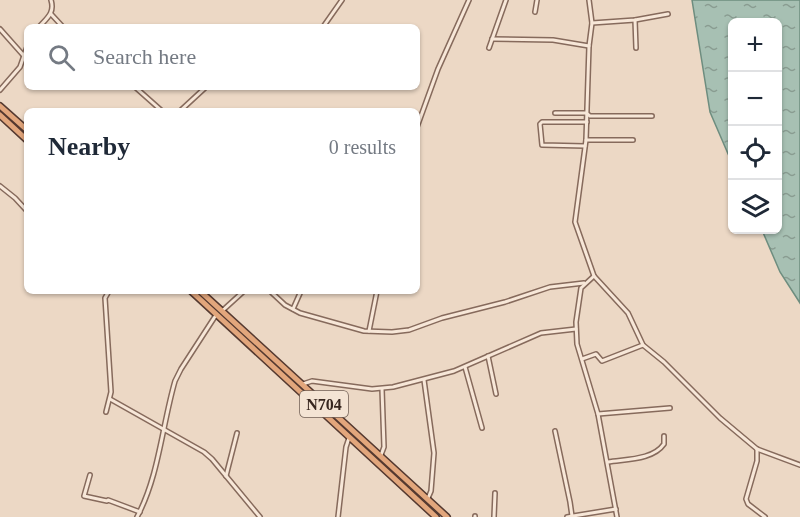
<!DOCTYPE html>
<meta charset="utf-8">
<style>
:root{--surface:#fff;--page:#f2f2f3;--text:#1f2937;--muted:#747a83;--line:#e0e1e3}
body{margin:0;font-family:"Times New Roman",serif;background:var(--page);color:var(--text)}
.controls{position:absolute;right:18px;top:18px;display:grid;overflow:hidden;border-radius:9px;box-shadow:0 2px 4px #0004}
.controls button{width:54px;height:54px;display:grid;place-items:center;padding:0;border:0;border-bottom:2px solid var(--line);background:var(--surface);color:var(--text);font:30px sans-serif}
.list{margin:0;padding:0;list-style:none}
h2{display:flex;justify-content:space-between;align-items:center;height:78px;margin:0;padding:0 24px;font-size:26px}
h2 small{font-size:20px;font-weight:400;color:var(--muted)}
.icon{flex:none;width:33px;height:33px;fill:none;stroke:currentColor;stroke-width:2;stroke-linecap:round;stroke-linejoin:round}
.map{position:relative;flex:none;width:800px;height:517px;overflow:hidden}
.search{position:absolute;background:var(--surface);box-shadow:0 2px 4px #0004;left:24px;top:24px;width:396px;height:66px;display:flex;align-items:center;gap:15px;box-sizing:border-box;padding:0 21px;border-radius:9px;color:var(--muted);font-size:22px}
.panel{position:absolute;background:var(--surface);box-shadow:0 2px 4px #0004;left:24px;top:108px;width:396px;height:186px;border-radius:9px}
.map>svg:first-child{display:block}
.water{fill:url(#water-ripples);stroke:#6e8d7f;stroke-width:1.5}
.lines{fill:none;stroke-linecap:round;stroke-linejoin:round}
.minor-casing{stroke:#866a5c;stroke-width:6}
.trunk-casing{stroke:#543930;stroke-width:8}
.minor{stroke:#f7e7d8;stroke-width:3}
.trunk{stroke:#e2a67c;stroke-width:5}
.labels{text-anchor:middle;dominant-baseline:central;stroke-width:4.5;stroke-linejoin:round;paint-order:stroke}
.shield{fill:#f4e4d4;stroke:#705f55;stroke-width:1.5}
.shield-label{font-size:16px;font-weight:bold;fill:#37261f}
</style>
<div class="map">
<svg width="800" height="517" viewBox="0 0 800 517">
<defs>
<pattern id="water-ripples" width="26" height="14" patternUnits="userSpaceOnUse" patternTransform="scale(1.5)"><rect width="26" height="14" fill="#a7c0b3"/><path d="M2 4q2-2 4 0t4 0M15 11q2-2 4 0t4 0" fill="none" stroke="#899c91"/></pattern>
</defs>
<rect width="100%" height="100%" fill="#ecd8c5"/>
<path class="water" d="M692,0H800V303L780,272L762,230H778V22H732V163L710,112Z"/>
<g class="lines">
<defs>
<g id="minor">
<path d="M589,0L592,23L589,46L586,140L575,222L594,276L581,288L576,322L577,344L598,414L617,517"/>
<path d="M535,12L537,0"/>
<path d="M51,14L63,27"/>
<path d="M635,20L636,48"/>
<path d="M592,23L635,20L668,14"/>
<path d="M39,27C47,18 55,13 51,0"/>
<path d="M323,27L342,0"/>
<path d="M0,29L24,56"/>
<path d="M492,39L553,40L589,46"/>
<path d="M489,48L506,0"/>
<path d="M135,87L162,111"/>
<path d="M0,90L20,67L27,47"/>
<path d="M180,111L206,87"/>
<path d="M555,113H586L590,116H652"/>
<path d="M417,127L438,69L469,0"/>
<path d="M586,140H633"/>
<path d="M585,146L542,145L540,124L542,122H587"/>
<path d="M0,186L15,198L27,211"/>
<path d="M594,276L628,313L643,345L664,362L720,418L757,449L800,465"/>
<path d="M270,291L285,305L300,313L364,331L392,332L409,330L442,318L505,302L550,287L584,283"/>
<path d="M293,309L301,291"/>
<path d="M222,311L244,291"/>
<path d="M369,331L377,291"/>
<path d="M488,356L496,394"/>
<path d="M582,359L596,354L602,361L643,345"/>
<path d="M465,367L482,428"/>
<path d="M424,380L434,453L431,491L428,498"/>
<path d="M303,384L312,381L372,389L393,387L454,371L541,333L576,329"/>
<path d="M110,399L204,452L212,459L260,517"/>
<path d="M106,412L111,392L105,298L109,291"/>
<path d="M598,414L670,408"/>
<path d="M555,431L570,502L572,516"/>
<path d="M757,449V461L746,499L748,504L765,517"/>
<path d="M381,455L384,447L382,389"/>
<path d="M608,462C626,459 653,460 664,444V436"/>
<path d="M90,475L84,496L107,501L108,500L140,512"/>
<path d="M226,476L237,433"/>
<path d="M137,517C159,476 162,426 175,381L181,369L216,315"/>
<path d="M338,517L346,447L349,438"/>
<path d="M475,517V516"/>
<path d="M494,517L495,493"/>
<path d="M567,517L616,509"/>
</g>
<g id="trunk">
<path d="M0,106L27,130"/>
<path d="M0,115L27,140"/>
<path d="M191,291L436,517"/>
<path d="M200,291L447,517"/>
</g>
</defs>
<use href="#minor" class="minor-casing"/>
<use href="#trunk" class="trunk-casing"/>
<use href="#minor" class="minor"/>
<use href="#trunk" class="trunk"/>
</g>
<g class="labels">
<rect class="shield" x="300" y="391" width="48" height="26" rx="4.5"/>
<g class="shield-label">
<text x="324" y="404">N704</text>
</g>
</g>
</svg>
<div class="controls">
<button>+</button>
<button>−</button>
<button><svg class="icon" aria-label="locate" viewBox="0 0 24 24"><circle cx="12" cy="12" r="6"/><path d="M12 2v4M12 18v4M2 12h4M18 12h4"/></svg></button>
<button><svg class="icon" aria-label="layers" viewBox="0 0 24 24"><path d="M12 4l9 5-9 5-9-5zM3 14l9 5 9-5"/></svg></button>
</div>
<div class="search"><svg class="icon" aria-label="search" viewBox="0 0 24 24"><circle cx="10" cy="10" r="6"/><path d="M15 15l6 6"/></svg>Search here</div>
<section class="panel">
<h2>Nearby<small>0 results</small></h2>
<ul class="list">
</ul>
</section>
</div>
